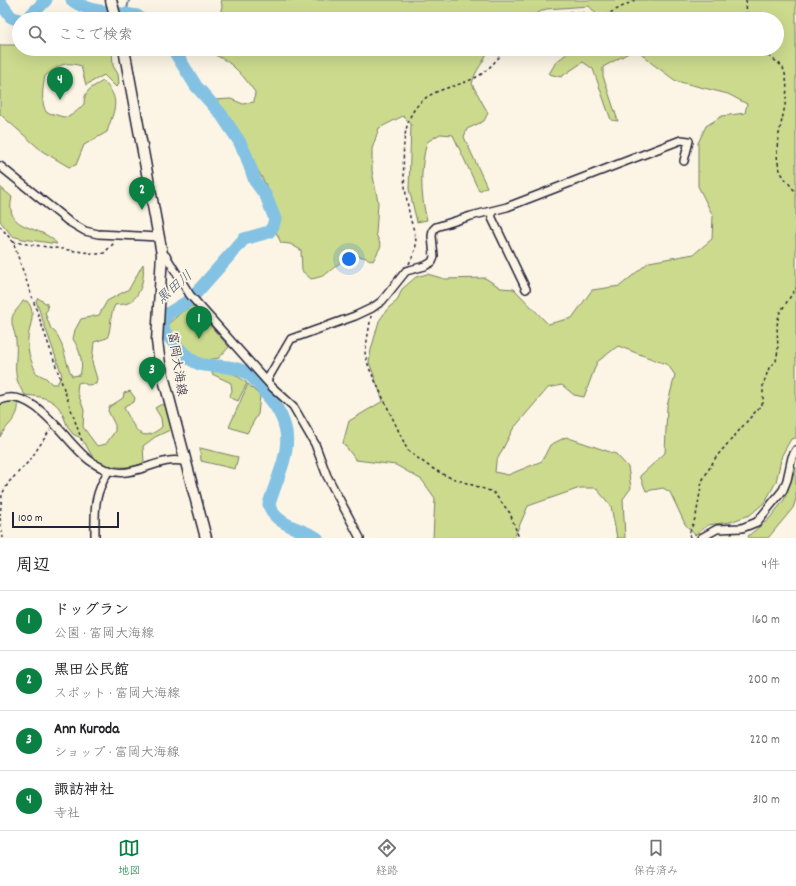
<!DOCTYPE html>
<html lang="ja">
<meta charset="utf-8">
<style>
:root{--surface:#fff;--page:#f2f2f2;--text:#202124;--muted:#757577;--line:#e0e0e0;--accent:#0b8043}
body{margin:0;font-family:Dekko,"Klee One",sans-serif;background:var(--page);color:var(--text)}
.scale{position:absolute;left:12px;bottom:10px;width:107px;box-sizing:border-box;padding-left:4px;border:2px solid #22223b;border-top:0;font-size:11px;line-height:14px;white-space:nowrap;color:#22223b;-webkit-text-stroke:3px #fcf5e5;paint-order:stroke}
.you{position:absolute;left:349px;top:259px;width:14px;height:14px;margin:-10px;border:3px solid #fff;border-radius:50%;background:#1a73e8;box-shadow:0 0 0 6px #1a73e833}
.badge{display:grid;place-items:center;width:26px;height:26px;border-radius:50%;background:var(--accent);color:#fff;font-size:13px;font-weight:700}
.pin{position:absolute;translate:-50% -33px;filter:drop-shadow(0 1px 2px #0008)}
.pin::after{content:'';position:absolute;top:21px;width:14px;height:12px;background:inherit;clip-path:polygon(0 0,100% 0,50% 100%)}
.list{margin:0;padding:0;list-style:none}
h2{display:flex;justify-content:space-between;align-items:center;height:52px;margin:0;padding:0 16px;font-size:17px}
h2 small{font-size:13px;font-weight:400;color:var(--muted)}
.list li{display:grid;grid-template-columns:26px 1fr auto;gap:12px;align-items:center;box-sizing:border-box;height:60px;padding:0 16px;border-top:1px solid var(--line)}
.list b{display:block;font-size:15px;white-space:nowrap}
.list p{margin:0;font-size:13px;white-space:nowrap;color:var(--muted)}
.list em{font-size:13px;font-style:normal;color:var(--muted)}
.icon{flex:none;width:22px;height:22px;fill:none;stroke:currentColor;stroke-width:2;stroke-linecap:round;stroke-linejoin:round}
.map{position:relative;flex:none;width:796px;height:538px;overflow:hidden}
.search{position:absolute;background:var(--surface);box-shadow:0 4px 16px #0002;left:12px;right:12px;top:12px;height:44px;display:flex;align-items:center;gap:10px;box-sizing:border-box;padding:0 14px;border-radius:22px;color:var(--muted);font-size:15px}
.sheet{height:292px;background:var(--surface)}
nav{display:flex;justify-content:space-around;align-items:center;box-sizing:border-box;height:56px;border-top:1px solid var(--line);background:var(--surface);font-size:11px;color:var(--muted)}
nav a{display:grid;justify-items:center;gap:2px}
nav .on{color:var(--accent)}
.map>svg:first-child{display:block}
.green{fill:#ccda8d;stroke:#777e64}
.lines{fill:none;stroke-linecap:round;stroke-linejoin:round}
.stream{stroke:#5d82a0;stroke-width:2}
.river{stroke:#84c2e4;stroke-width:13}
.street-casing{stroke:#22223b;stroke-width:10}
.secondary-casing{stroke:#22223b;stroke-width:13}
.path{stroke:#22223b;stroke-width:1.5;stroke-dasharray:3 3;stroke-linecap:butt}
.street{stroke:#fcf5e5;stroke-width:7}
.secondary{stroke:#fcf5e5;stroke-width:10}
.labels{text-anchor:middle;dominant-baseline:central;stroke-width:3.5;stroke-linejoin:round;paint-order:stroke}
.street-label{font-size:13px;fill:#22223b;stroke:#fcf5e5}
.water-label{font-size:14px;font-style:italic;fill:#445a76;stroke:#fcf5e5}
</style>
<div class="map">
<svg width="796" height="538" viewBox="0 0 796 538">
<rect width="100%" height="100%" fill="#fcf5e5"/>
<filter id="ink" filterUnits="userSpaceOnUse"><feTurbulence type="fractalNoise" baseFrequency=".025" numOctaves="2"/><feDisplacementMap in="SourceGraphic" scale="8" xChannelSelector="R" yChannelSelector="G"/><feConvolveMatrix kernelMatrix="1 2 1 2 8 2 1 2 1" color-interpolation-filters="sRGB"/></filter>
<g filter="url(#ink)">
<g class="green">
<path d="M221,0H796V438L791,439L782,455L776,482L765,502L750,515L730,522L708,525L695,535L685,524L670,492L663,488L646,491L640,476L665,453L667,406L675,375L668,365L618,346L597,362L584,397L574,395L562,385L548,388L513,429L496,462L495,472L508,475L542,461L550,445L566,437L616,454L628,467L631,488L623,499L625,538H617L611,506L596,488H580L528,506L514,538H433L435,498L422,480L396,465L356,460L343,443L349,421L383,401L369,362L371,350L379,321L388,308L397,301L402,289L416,277L427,274L445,279L485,278L501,288L514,289L548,324L572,318L592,290L620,286L649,262L694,254L712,239L713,216L698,186V143L706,126L722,116L745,113L747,104L728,94L676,81L650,62L637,49H777V19H601L589,6L546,9L525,19H219L222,6Z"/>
<path d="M0,45H19V49H112L113,66L118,74L119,84L116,87L104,75L86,85L81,66C63,60 58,67 45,76C43,87 40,104 47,113C53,113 58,116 64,117C71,118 79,109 84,104C84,90 91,88 103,81C122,100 114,109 107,132L84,145L76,165L69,167L42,151L0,114Z"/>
<path d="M213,49H488C486,61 475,69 472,84L488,113L484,121L467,129L464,137L487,187L479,191L453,135L440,134L427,142C420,168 420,194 427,220L417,222L409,189L411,124L403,116L379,128L372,149V171L378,202L376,234L381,246L373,261C348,249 345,260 326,274C322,277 316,278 311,279L302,271L301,250L290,244L281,243L276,232L279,216L270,192L229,120L213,100L231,99L243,104L254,102L255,92C243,76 234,63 215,55Z"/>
<path d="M573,49H636L603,67V76L618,121L611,120L593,69L583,62L561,77L549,74L556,62Z"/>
<path d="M0,187L12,197C3,233 43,224 57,244L23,239L12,236L0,221Z"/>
<path d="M143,264C145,277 141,297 128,303C124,305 119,304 115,305C109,316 112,328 107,338L94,342L92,362L97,379L96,384L87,385L82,382L78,383L77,391L84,410L83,427L97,446L106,444L115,431V425L108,411L109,407L123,398L124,393L130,391L135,398L134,402L126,405L124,408C135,427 139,446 162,427L161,418L155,408L160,405L166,404L172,429L155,437L143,446L144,462C133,470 108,468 97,461C89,455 88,445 81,439C79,436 75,436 73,434C64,425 65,411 54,403C47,397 34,396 25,395C10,375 18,362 16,341C16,334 11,326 12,319C12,313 20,307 23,301H27C39,315 26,329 28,346C28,355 33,364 36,373L46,378L52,384H57L62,375L36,301L38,298L47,304L48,309L45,313L51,329C63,335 65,363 72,376L80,375C84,363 80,350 73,339L75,330L81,319L99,315L107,301L129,289Z"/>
<path d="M191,304L229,347L219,358C213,359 204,361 199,359C188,355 169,334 168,324Z"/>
<path d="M220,369L236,375L247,383L238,401L229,397L232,391L231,383L212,374V370Z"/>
<path d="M248,384L260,396L258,414L247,433L229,427Z"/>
<path d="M9,401L18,403C20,418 6,425 0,437V405Z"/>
<path d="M200,448L238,457L235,469L201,461Z"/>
<path d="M796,467V499L793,508L768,538H749L748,536L769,519L784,500Z"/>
</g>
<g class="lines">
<path class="stream" d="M126,14L129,0"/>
<g class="river">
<path d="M72,0C91,14 116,12 137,16L141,19"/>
<path d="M0,2L11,17L19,20"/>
<path d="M27,19L46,0"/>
<path d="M173,49L196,86L221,114L239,141L246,155L255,181L266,196L275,219L273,226L269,232L244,239L190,300L169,313L163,320V330C172,340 189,364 204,365C218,367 232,365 245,372C254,376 260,387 266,394C302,434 283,460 269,504C274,525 300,528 317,538"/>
</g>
<defs>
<g id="street">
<path d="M0,166L68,221L85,231L98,234L159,237"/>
<path d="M491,212L492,218L526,289"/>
<path d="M162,254L166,256L190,295L272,387L293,406L315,444L327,476L360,538"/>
<path d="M267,380L291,339L355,316L372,308L382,301L406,271L425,266L432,262L434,257L432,236L433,230L436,227L471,216L507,207L681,140L689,141L684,161"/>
<path d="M0,400C35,386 66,443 89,460C129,491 152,453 186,462"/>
<path d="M95,538C95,508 93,497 109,470"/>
<path d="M701,538L717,529L742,528L757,522L783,490L787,480L792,457L796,450"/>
</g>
<g id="secondary">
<path d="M111,0L116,19"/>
<path d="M124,49L162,254L157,341L160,364L206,538"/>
</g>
</defs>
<use href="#street" class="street-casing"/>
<use href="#secondary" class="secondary-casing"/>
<g class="path">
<path d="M746,0L747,19"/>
<path d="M553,19L570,12L584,13L592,16L606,15L635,0"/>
<path d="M759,49C766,55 778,61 783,68C796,99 770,136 779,167C781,176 791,185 796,193"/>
<path d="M0,226L13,242L83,444"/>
<path d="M13,242L97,254L104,253L115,242"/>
<path d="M409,264C412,257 416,251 416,244C416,234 412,226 410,217C404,189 397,135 414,110C431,85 461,89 483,73C491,67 499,57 506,49"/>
<path d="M371,316L365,353L369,368L408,451L430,467L446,476L493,492L510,513L519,538"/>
<path d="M0,516L2,494L9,482L30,460L50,430"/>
<path d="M0,518L3,538"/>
<path d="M690,538L689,534L696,516L702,481L716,457L763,403V385L769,368L776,361L778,350L777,326L779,314L796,288"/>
</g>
<use href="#street" class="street"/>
<use href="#secondary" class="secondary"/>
</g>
</g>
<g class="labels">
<g class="street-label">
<text transform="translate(176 364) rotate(81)">富岡大海線</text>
</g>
<g class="water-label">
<text transform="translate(175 288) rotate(-41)">黒田川</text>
</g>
</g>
</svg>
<div class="scale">100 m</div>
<div class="you"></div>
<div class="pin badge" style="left:199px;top:339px">1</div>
<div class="pin badge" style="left:142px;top:210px">2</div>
<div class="pin badge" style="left:152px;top:390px">3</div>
<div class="pin badge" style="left:60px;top:100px">4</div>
<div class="search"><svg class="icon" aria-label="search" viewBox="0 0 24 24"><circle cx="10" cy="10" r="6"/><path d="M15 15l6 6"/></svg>ここで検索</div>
</div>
<section class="sheet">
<h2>周辺<small>4件</small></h2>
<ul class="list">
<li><span class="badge">1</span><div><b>ドッグラン</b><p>公園 · 富岡大海線</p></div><em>160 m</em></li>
<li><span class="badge">2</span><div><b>黒田公民館</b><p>スポット · 富岡大海線</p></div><em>200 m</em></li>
<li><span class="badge">3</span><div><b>Ann Kuroda</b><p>ショップ · 富岡大海線</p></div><em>220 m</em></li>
<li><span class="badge">4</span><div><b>諏訪神社</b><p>寺社</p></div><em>310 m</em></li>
</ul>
</section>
<nav>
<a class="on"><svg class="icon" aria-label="map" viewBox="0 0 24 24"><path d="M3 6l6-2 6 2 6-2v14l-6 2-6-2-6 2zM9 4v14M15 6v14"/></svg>地図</a>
<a><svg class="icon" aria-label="directions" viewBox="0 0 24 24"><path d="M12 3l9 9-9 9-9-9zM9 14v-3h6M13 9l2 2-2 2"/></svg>経路</a>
<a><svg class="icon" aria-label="saved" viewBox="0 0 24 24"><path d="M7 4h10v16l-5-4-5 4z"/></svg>保存済み</a>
</nav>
